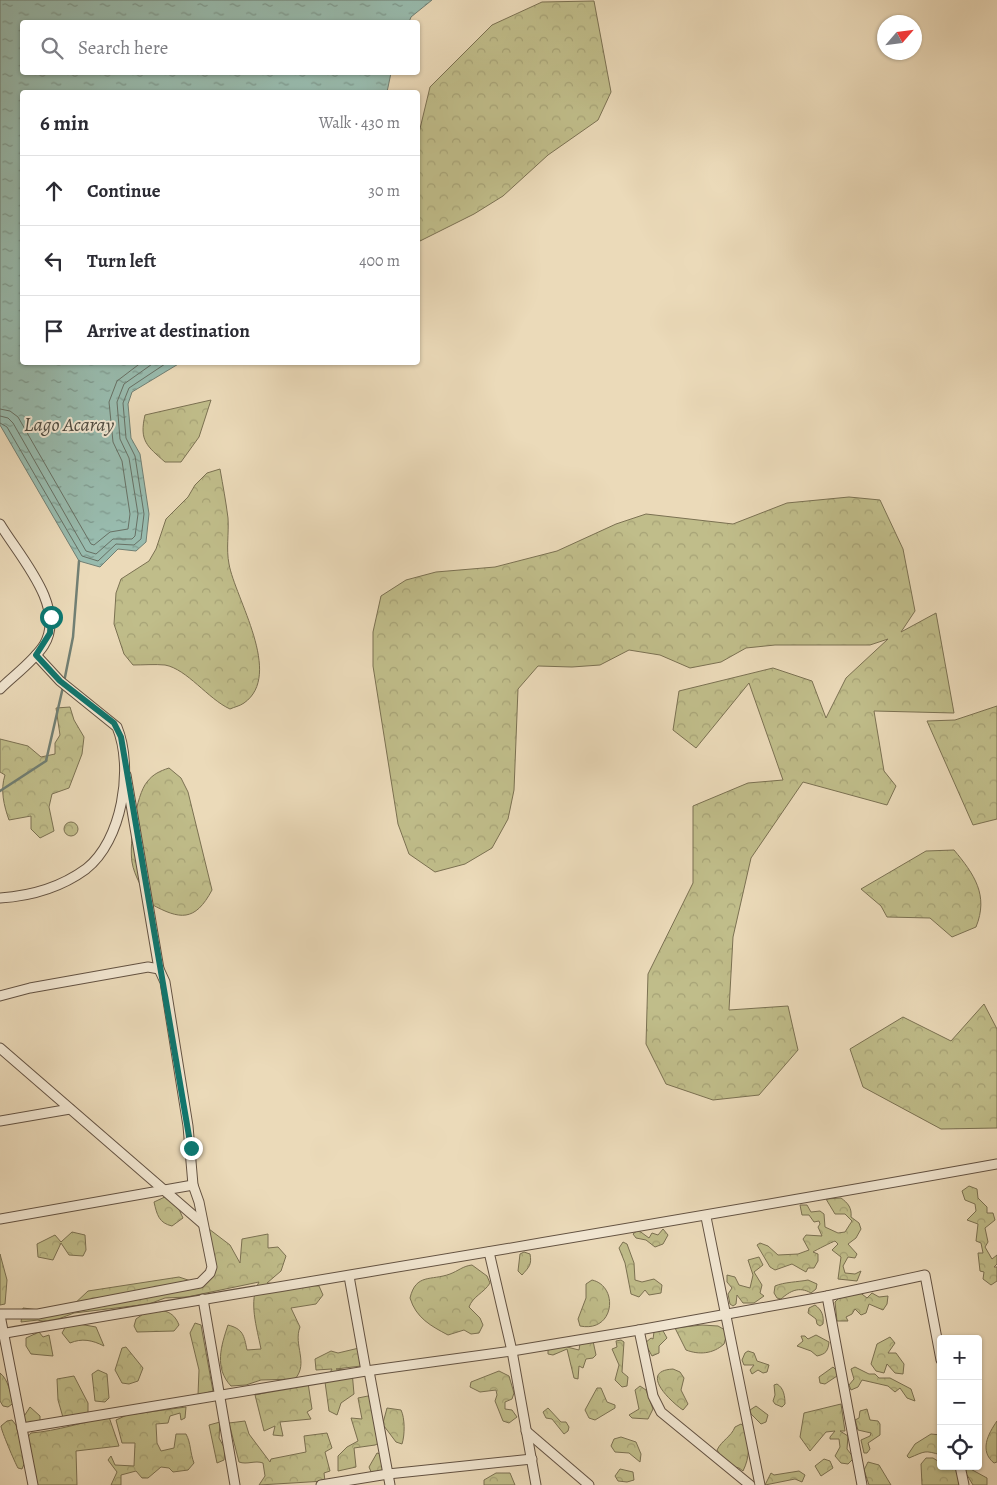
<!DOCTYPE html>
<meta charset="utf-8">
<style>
:root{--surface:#fff;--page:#f7f7f7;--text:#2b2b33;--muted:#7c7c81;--line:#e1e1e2}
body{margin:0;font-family:Alegreya,serif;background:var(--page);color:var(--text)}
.controls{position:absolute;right:15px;bottom:15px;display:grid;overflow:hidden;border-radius:5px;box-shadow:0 1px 4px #0004}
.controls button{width:45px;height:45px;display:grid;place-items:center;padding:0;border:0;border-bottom:1px solid var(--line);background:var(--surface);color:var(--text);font:25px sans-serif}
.compass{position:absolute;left:877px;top:15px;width:45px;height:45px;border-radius:50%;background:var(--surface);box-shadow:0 1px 4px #0004;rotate:62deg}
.stop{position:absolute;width:15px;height:15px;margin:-11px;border:4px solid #0f766e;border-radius:50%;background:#fff}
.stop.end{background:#0f766e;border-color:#fff;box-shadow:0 1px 5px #0008}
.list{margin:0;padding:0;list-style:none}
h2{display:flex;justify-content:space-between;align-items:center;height:65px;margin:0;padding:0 20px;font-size:21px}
h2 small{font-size:16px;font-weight:400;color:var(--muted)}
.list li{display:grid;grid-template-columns:32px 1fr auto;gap:15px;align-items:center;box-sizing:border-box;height:70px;padding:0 20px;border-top:1px solid var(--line)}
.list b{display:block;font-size:19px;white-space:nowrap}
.list em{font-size:16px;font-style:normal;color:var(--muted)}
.icon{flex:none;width:28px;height:28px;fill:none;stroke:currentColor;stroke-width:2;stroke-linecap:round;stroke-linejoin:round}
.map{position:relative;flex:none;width:997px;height:1485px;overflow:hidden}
.search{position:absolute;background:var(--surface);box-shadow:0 1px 4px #0004;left:20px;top:20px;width:400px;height:55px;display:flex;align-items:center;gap:12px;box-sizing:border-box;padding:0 18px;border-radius:5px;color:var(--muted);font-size:19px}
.panel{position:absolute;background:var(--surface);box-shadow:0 1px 4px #0004;left:20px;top:90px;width:400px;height:275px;border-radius:5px}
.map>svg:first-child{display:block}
.forest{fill:url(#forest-crowns);stroke:#7b7152}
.water{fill:url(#water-ripples);stroke:#717f73}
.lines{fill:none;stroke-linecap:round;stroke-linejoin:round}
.shore{stroke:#677064;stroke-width:1}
.stream{stroke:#717f73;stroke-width:2.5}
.street-casing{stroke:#635242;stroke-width:11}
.street{stroke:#f2e7d2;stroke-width:9}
.route{stroke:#0f766e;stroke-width:6}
.labels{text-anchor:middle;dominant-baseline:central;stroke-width:4;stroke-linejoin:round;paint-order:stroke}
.water-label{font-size:20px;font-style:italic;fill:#4e4a40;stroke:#f2e7d2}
</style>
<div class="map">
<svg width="997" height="1485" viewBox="0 0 997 1485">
<defs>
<pattern id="forest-crowns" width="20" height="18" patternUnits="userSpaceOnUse" patternTransform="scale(1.25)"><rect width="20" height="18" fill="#c0bd8a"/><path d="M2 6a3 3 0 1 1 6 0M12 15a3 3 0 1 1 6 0" fill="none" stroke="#a6a276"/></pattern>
<pattern id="water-ripples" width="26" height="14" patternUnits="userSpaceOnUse" patternTransform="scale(1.25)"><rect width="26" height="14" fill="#98bbae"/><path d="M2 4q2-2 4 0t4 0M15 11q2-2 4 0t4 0" fill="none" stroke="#7d988d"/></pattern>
</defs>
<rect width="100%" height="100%" fill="#ebdab9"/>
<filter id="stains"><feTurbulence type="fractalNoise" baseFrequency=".004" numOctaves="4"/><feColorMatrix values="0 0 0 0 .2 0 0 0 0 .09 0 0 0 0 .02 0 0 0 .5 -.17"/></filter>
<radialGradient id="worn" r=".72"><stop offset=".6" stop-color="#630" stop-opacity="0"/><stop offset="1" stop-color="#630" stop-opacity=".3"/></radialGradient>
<g class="forest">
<path d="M594,1L611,92L598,120L548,155L503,196L474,214L418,242V137L430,87L492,25L542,2Z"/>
<path d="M211,400L199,437L181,462H165C147,446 139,441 145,415Z"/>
<path d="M220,469C223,486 226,502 228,518C229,534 226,549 229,564C235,598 284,675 244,703C240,706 234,707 230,709C208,699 187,669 165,665C155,664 143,665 133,665L124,654L114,624L116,593L121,579L149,561L156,549L166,519L188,497L195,485L207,473Z"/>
<path d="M849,497L880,500L903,549L915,611L901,632L936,613L954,713L874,711L884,771L896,786L887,805L803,782L751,858L733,937L729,1010L788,1006L798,1050L759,1095L713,1100L666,1084L646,1044L648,974L693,883V806L748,783L783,780L749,683L696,748L673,730L679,691L773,668L812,681L826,718L846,678L888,639L870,645H775L746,648L721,662L690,668L660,655L629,650L600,665L572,667L538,666L518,689L514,790L508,819L492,848L465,864L435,872L409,854L398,824L373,666V632L381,596L406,580L436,572L495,567L557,551L616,524L646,514L733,524L787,503Z"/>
<path d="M997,706V819L973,825L927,721L955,720Z"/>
<path d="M70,707L74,720L84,737L82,754L69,788L52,794L49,807L54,831L40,838L31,829V816L9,820C4,806 0,790 5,775L0,772V739L28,746L41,757L55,754V743L60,735L56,708Z"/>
<path d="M169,768L181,778L188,792L212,890C195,922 180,920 151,904C144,891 134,876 132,862C129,844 136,795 147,782C153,774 160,771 169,768Z"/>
<circle cx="71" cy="829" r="7"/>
<path d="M954,850C974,874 989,895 976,927L952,937L930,918L887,917L881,906L861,889L926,851Z"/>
<path d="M984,1004L997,1029V1128L941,1129L863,1087L850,1049L903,1017L951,1041Z"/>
<path d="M969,1186L977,1189L978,1198L987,1207V1213H993L995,1220L985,1228L988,1242L985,1247L992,1259L997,1255V1264L994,1267H997V1281L991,1285L983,1279L984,1272L980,1271L978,1253H983L981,1243L976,1241L978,1224L967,1220L976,1211L975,1204L965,1200L962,1191Z"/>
<path d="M167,1196L177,1205L183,1218L172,1226C159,1223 157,1215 154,1202Z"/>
<path d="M841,1198C848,1203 852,1208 851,1217L859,1223L861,1229L856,1238L848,1244L857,1254L855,1258L848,1257L843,1266L845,1273L855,1274L861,1271L857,1281L838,1279L841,1257L832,1250L838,1244L835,1241C832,1242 816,1250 813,1252L818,1254V1261L814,1268H808L806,1272L792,1264L775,1270L770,1267L757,1245L760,1243L768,1246L778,1255L798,1254L809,1250L803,1239L806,1235L822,1236L818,1227L820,1224L819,1221L814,1222L809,1215H802L800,1205H807L811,1212L820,1211L824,1214L825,1227L838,1233L845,1232L852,1221L845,1214H835L826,1199Z"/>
<path d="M209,1229L230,1245L240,1263L242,1239L268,1234V1248L278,1247L286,1256L281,1271L267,1283L319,1286L323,1295L316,1304L291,1308L300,1327C293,1345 309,1363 295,1379L261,1380L246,1385L231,1386C214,1368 221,1346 228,1325C243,1329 244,1335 247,1350L261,1349C257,1328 248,1301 259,1282L187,1297L165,1298L149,1304L74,1313L48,1323L38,1320L21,1322L23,1308L47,1311L71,1307L88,1291L179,1277L200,1284L211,1271Z"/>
<path d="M663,1229L668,1235L663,1244L655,1247L646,1240L636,1238L633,1234L638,1230L649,1238L652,1233L658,1235Z"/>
<path d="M72,1232L85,1235L86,1250L83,1256L69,1255L61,1243L53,1260L38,1257L37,1244L55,1235L61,1242Z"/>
<path d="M623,1242L627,1244L634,1263L635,1280L642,1282L654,1279L662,1285L661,1293L649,1295L645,1290L639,1297L631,1294L625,1263L619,1248Z"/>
<path d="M524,1252L530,1254C532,1265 529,1267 522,1275L518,1271L520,1254Z"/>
<path d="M0,1254L7,1280L5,1304L0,1305Z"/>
<path d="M759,1257L763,1265L754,1272L762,1285L760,1293L764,1296L754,1303H743L737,1295L736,1304L733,1306L730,1304L728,1294L732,1288L727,1282V1275L735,1277L739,1285L750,1288L753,1275L748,1260Z"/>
<path d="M472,1265L487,1276L490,1283C484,1293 473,1296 469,1307L480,1318L483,1325L479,1333L471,1334L464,1330L448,1335C431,1326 416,1318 410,1298C416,1273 431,1281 450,1274C458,1271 463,1266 472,1265Z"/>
<path d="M592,1280C619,1286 615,1333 580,1326L578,1319L586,1298V1284Z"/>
<path d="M808,1280L817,1284L816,1289L811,1293C799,1286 790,1291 781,1299L777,1298L774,1293L775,1286C784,1282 798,1282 808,1280Z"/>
<path d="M858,1291L867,1298L872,1293L879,1297L888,1296L887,1304L883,1310L869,1304L866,1313L861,1315L855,1309L852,1314L846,1317L848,1321H837L835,1302L843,1294Z"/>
<path d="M815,1305C822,1310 824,1316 823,1324L820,1326L817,1324L816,1319L808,1313L809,1308Z"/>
<path d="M149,1310C163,1310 173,1310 179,1325L174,1331L137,1332L134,1326L136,1319Z"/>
<path d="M195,1323L201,1325L213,1391L198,1395L199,1370L190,1333Z"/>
<path d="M79,1324L96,1327L104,1346C92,1340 82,1338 70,1343L62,1333L66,1326Z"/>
<path d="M702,1325L718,1326L725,1330L726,1337L724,1344C713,1354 699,1355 686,1350L675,1328Z"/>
<path d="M658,1329H662L667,1338L659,1346V1353L652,1356L645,1343L651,1338L653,1339L654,1332Z"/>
<path d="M39,1332L43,1337L49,1335L53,1356L31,1354L26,1346V1338Z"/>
<path d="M816,1335L829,1342C828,1351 826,1354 817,1356L811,1351L797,1346L803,1341L801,1336H805L808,1339Z"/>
<path d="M581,1337L593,1341L596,1355L593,1358L586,1359L583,1368L579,1366L578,1379L574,1378L567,1349L553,1355L548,1354V1349L569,1344L567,1347L579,1350Z"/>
<path d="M890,1337L895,1343L888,1353H896L904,1364L903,1374L895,1373L887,1364L884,1373L876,1371L871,1364L877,1344Z"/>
<path d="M621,1340L624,1342L622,1372L628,1377L627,1386L622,1387L615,1380L619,1365L612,1349L617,1347L616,1341Z"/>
<path d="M126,1347L143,1368L138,1381L129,1384L122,1383L115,1370L122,1348Z"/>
<path d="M359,1348L361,1366L336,1369L352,1371L354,1394L341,1403L337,1415L329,1411L325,1382L332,1369L316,1370L315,1359L331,1351L338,1353Z"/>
<path d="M748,1351L754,1353L757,1361L769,1365L767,1372L763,1373L758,1370L752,1374L750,1370L754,1365H744L742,1360L745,1353Z"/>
<path d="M833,1367L838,1372L837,1376L825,1384L820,1383L819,1377Z"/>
<path d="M855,1367L869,1374H875L879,1378H890L911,1389L915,1401L907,1398L900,1388L895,1392L888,1386L862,1380L858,1387L851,1390L849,1385L854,1379L851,1369Z"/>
<path d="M673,1369L680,1372L684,1378L681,1390L688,1404L683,1410C671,1402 638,1371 673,1369Z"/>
<path d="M98,1370L107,1374L109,1398L105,1402L95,1401L92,1374Z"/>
<path d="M499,1371L509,1376L514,1393L512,1399L505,1402V1409L512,1410L517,1417L509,1423L503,1421L495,1401L497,1395L496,1390L480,1392L470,1387L471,1382Z"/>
<path d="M0,1373C9,1380 9,1393 15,1402L8,1407L3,1406L0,1401Z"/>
<path d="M74,1376L88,1403V1416L64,1421L58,1400L57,1379Z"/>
<path d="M308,1383L312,1409L307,1412L311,1419L280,1422L283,1436L273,1435L275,1426L264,1431L255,1395Z"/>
<path d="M777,1384C784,1388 785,1397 785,1404L782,1407L775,1404L773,1401L775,1395L774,1385Z"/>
<path d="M640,1386L646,1390L653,1409L648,1419L632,1418L629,1415L639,1409L635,1390Z"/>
<path d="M597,1388H601L607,1402L615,1405V1408L595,1420L589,1418L585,1410Z"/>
<path d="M368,1396L379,1408L383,1423L387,1408L401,1410C405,1418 405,1435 402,1444L396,1442L384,1426L386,1440L375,1445L354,1448L356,1467L338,1471V1456L347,1447L358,1441L351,1418L362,1419L358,1398Z"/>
<path d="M841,1404L845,1431H840L848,1436L847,1449L854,1458L848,1464L841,1463L835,1456L840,1447L839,1439H830V1437L835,1431L826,1432L810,1451L800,1437L804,1413Z"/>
<path d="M756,1406L768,1415L766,1422L761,1424L751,1414L750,1410Z"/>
<path d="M30,1407L40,1416V1422L29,1427L21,1421Z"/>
<path d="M186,1407L185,1418L181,1420L180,1413L170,1416L168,1423L156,1424L157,1443L161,1451L174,1448L176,1434H186C191,1443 190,1453 194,1463L188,1470L173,1472L169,1468L161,1467L148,1478H142L136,1471L121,1475V1485H111L117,1472L108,1460L111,1456L115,1465L134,1466L135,1443H122L116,1420L127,1415Z"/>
<path d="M548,1408L561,1422H566L569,1427L568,1431L564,1434L552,1419L546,1418L543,1412Z"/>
<path d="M867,1409L870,1420L878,1421L880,1424V1435L868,1443L870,1449L867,1453H864L861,1440L870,1436L871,1433L858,1430L855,1420L859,1418L860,1411Z"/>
<path d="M109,1417L119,1446L76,1451L77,1485H29L25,1462L22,1469L18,1468C15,1463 1,1430 1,1426L7,1421L12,1420L16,1425L21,1445L31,1433C57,1431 83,1422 109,1417Z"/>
<path d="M245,1421L249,1434L270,1462L271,1459L306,1452L304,1436L327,1433L332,1448L325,1452L330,1471L324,1473L325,1481L259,1485L265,1476L263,1463C255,1460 247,1465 239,1462L229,1423Z"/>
<path d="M997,1421V1462L994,1463C979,1451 988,1434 997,1421Z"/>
<path d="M220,1422L219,1438L225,1449L224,1460L217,1463L209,1425Z"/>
<path d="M741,1424L748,1429C749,1445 750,1457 743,1471L739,1468L727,1465L717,1450C722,1440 731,1437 735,1427Z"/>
<path d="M931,1434L941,1435V1455C924,1450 926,1451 909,1458L907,1456L915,1444Z"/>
<path d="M621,1437L636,1442L641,1454L640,1462L629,1453L615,1452L611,1446L614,1439Z"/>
<path d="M377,1453L385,1455L388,1474H372L369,1467Z"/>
<path d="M926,1458H933L941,1463V1466H965L987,1478V1485H973L967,1475L963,1485H922L921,1464Z"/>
<path d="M824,1459L830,1461L833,1468L821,1476L815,1466Z"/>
<path d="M868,1462L879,1465L891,1485H869L864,1470Z"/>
<path d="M620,1469L633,1472L634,1480L627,1482L618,1481L615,1476Z"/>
<path d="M799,1471L805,1475L802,1482L795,1479L765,1485L771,1473L774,1475Z"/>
<path d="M496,1473H510L515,1485H484V1480Z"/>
</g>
<path class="water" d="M0,0H432L411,17L409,22H22V72L391,73L387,92H22V362L180,363L132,392L128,404L131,438L140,454L149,514L146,542L136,551L118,549L100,567L79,561L0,425Z"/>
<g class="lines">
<g class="shore">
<path d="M0,409L10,411L18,417L91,544L94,545L110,532L128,529L130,514L122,461L113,442L109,402L117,381L142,362"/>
<path d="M0,416L8,418L13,423L86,551L96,554L113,539H132L135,536L138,514L129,458L120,439L117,402L124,384L155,362"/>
<path d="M0,423L7,427L82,556L98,561L116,544L134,545L141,539L144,514L135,456L126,438L123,403L129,388L168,362"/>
</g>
<g class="stream">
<path d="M64,682L73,637L79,561"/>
<path d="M0,791L46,761L63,687"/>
</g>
<defs>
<g id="street">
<path d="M0,524C19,556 67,607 44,645C33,662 14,675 0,689"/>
<path d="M0,898C31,896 60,888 86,869C122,841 134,768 117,727L60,681L36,655"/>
<path d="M0,996L30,988L148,967L159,969"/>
<path d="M0,1048L202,1223"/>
<path d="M0,1121L70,1109"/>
<path d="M706,1217L760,1485"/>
<path d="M0,1219L193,1185"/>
<path d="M489,1252L512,1351L536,1485"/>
<path d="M349,1276L366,1371"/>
<path d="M827,1296L862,1485"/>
<path d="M203,1299L235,1485"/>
<path d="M0,1314H38L200,1283L210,1273L212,1267L199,1202L193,1185L188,1126L165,982L159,969L126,775"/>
<path d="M0,1315L33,1485"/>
<path d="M639,1330L653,1396L661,1412L750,1485"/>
<path d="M0,1334C332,1277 665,1224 997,1164"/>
<path d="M369,1371L390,1485"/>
<path d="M22,1428L366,1371L512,1351L639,1330L827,1296L925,1275L941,1360"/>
<path d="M526,1431L589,1485"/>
<path d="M960,1466L964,1485"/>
<path d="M321,1485L388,1474L532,1459"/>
</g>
</defs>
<use href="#street" class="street-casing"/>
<use href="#street" class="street"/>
</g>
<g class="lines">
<path class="route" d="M51,617L50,633L36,655L60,681L114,723L121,737L191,1148"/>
</g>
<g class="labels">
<g class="water-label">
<text x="69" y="424">Lago Acaray</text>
</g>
</g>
<rect width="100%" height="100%" filter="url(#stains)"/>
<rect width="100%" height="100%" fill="url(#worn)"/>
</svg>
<div class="controls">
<button>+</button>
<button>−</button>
<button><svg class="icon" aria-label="locate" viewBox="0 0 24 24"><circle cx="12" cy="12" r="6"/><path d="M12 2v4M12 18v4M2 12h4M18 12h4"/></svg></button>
</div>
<svg class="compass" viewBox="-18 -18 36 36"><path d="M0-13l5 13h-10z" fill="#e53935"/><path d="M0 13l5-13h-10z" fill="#7c7c81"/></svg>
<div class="stop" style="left:51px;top:617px"></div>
<div class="stop end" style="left:191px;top:1148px"></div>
<div class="search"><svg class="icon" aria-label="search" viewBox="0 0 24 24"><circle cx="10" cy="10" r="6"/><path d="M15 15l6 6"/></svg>Search here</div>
<section class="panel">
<h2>6 min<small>Walk · 430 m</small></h2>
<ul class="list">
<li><svg class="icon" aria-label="ahead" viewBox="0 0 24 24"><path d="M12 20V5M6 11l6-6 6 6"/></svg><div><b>Continue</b></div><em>30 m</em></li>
<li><svg class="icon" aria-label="left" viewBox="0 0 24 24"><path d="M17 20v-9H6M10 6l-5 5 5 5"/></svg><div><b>Turn left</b></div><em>400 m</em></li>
<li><svg class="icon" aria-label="arrive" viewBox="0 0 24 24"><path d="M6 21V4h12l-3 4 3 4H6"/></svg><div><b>Arrive at destination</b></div></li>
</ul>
</section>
</div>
